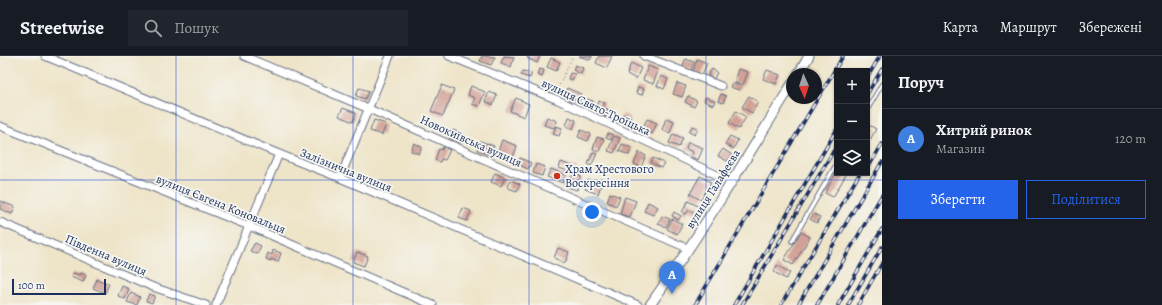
<!DOCTYPE html>
<html lang="uk">
<meta charset="utf-8">
<style>
:root{--surface:#171b24;--page:#20242c;--text:#f1f3f6;--muted:#9ea1a6;--line:#363941;--accent:#2563eb}
body{margin:0;font-family:Alegreya,serif;background:var(--page);color:var(--text)}
.controls{position:absolute;right:12px;top:12px;display:grid;overflow:hidden;border-radius:0px;box-shadow:0 1px 3px #0004}
.controls button{width:36px;height:36px;display:grid;place-items:center;padding:0;border:0;border-bottom:1px solid var(--line);background:var(--surface);color:var(--text);font:20px sans-serif}
.compass{position:absolute;left:786px;top:12px;width:36px;height:36px;border-radius:50%;background:var(--surface);box-shadow:0 1px 3px #0004;rotate:177deg}
.scale{position:absolute;left:12px;bottom:10px;width:94px;box-sizing:border-box;padding-left:4px;border:2px solid #1b2f5e;border-top:0;font-size:11px;line-height:14px;white-space:nowrap;color:#1b2f5e;-webkit-text-stroke:3px #f6f6f2;paint-order:stroke}
.you{position:absolute;left:592px;top:156px;width:14px;height:14px;margin:-10px;border:3px solid #fff;border-radius:50%;background:#1a73e8;box-shadow:0 0 0 6px #1a73e833}
.badge{display:grid;place-items:center;width:26px;height:26px;border-radius:50%;background:var(--accent);color:#fff;font-size:13px;font-weight:700}
.pin{position:absolute;translate:-50% -33px;filter:drop-shadow(0 1px 2px #0008)}
.pin::after{content:'';position:absolute;top:21px;width:14px;height:12px;background:inherit;clip-path:polygon(0 0,100% 0,50% 100%)}
.list{margin:0;padding:0;list-style:none}
h2{display:flex;justify-content:space-between;align-items:center;height:52px;margin:0;padding:0 16px;font-size:17px}
h2 small{font-size:13px;font-weight:400;color:var(--muted)}
.list li{display:grid;grid-template-columns:26px 1fr auto;gap:12px;align-items:center;box-sizing:border-box;height:60px;padding:0 16px;border-top:1px solid var(--line)}
.list b{display:block;font-size:15px;white-space:nowrap}
.list p{margin:0;font-size:13px;white-space:nowrap;color:var(--muted)}
.list em{font-size:13px;font-style:normal;color:var(--muted)}
.actions{display:flex;gap:8px;padding:12px 16px}
.actions a{flex:1;padding:9px 0;border:1px solid var(--accent);border-radius:0px;text-align:center;font-size:14px;color:var(--accent)}
.actions .main{background:var(--accent);color:#fff}
.icon{flex:none;width:22px;height:22px;fill:none;stroke:currentColor;stroke-width:2;stroke-linecap:round;stroke-linejoin:round}
.map{position:relative;flex:none;width:882px;height:249px;overflow:hidden}
header{display:flex;align-items:center;gap:24px;box-sizing:border-box;height:56px;padding:0 20px;background:var(--surface);border-bottom:1px solid var(--line)}
header strong{font-size:19px}
nav{display:flex;gap:22px;margin-inline-start:auto;font-size:14px}
.search{width:280px;height:36px;background:var(--page);display:flex;align-items:center;gap:10px;box-sizing:border-box;padding:0 14px;border-radius:0px;color:var(--muted);font-size:15px}
main{display:flex}
aside{flex:1;background:var(--surface)}
.map>svg:first-child{display:block}
.building{fill:#d2a096}
.lines{fill:none;stroke-linecap:round;stroke-linejoin:round}
.service-casing{stroke:#656e83;stroke-width:5.5}
.minor-casing{stroke:#656e83;stroke-width:9}
.tertiary-casing{stroke:#656e83;stroke-width:11}
.path{stroke:#656e83;stroke-width:1;stroke-dasharray:1 3;stroke-linecap:butt}
.service{stroke:#fff;stroke-width:3.5}
.minor{stroke:#fff;stroke-width:7}
.tertiary{stroke:#fff;stroke-width:9}
.rail-casing{stroke:#1b2f5e;stroke-width:3.5}
.rail{stroke:#f6f6f2;stroke-width:2;stroke-dasharray:6;stroke-linecap:butt}
.grid{fill:none;stroke:#1d4ed8;stroke-width:1;stroke-opacity:0.55}
.poi-dot{fill:#c8321e;stroke:#f6f6f2;stroke-width:1.5}
.labels{text-anchor:middle;dominant-baseline:central;stroke-width:3.5;stroke-linejoin:round;paint-order:stroke}
.street-label{font-size:12px;fill:#1b2f5e;stroke:#f6f6f2}
.poi-label{font-size:12px;fill:#1b2f5e;stroke:#f6f6f2;text-anchor:start}
</style>
<header>
<strong>Streetwise</strong>
<div class="search"><svg class="icon" aria-label="search" viewBox="0 0 24 24"><circle cx="10" cy="10" r="6"/><path d="M15 15l6 6"/></svg>Пошук</div>
<nav><a>Карта</a><a>Маршрут</a><a>Збережені</a></nav>
</header>
<main>
<div class="map">
<svg width="882" height="249" viewBox="0 0 882 249">
<rect width="100%" height="100%" fill="#f6f6f2"/>
<filter id="ink" filterUnits="userSpaceOnUse"><feTurbulence type="fractalNoise" baseFrequency=".025" numOctaves="2"/><feDisplacementMap in="SourceGraphic" scale="8" xChannelSelector="R" yChannelSelector="G"/><feConvolveMatrix kernelMatrix="1 2 1 2 8 2 1 2 1" color-interpolation-filters="sRGB"/></filter>
<filter id="wash" filterUnits="userSpaceOnUse"><feTurbulence type="fractalNoise" baseFrequency=".012" numOctaves="4" result="noise"/><feDisplacementMap in="SourceGraphic" scale="16" xChannelSelector="R" yChannelSelector="G"/><feGaussianBlur stdDeviation="0.9" result="paint"/><feColorMatrix in="noise" values="0 0 0 0 0 0 0 0 0 0 0 0 0 0 0 0 0 1.4 0 .05"/><feComposite in="paint" operator="in"/></filter>
<g filter="url(#wash)">
<rect width="100%" height="100%" fill="#eee4c8"/>
<g id="blocks">
<g class="building">
<path d="M482,0L495,1L491,9L480,5Z"/>
<path d="M504,0L514,1L511,11L501,7Z"/>
<path d="M528,0H540L537,7L527,2Z"/>
<path d="M579,0H592L590,4Z"/>
<path d="M599,0H612L607,12L596,7Z"/>
<path d="M551,2L560,6L556,15L547,11Z"/>
<path d="M685,3L694,6L691,14L683,11Z"/>
<path d="M697,3L707,7L702,19L693,15Z"/>
<path d="M631,7L641,12L636,23L627,18Z"/>
<path d="M575,9L583,12L581,18L573,14Z"/>
<path d="M648,10L658,14L653,28L643,24Z"/>
<path d="M539,13L544,14L542,21L537,19Z"/>
<path d="M712,13L717,16L714,23L708,20Z"/>
<path d="M738,13L748,16L743,29L734,26Z"/>
<path d="M767,14L780,19L776,28L763,23Z"/>
<path d="M523,15L532,17L530,22L521,19Z"/>
<path d="M570,17L575,18L572,24L568,23Z"/>
<path d="M661,20L668,23L664,33L657,30Z"/>
<path d="M677,27L686,30L682,41L673,38Z"/>
<path d="M732,27L741,30L739,34L730,31Z"/>
<path d="M442,29L454,34L443,60L431,55Z"/>
<path d="M471,30L485,36L479,50L472,48L475,42L468,39Z"/>
<path d="M638,31L644,33L642,39L636,37Z"/>
<path d="M359,32L369,35L365,43L356,40Z"/>
<path d="M567,32L581,38L579,45L564,40Z"/>
<path d="M489,36L497,39L493,49L485,45Z"/>
<path d="M721,38L726,40L723,47L718,45Z"/>
<path d="M688,40L697,45L694,51L685,46Z"/>
<path d="M749,40L758,46L752,57L742,51Z"/>
<path d="M706,41L715,45L713,49L704,45Z"/>
<path d="M516,42L529,48L524,61L510,55Z"/>
<path d="M584,42L593,45L591,52L582,49Z"/>
<path d="M599,45L605,47L603,52L609,54L606,61L594,57Z"/>
<path d="M343,52L356,57L353,66L339,60Z"/>
<path d="M736,55L746,61L739,73L729,67Z"/>
<path d="M623,58L631,62L628,69L619,65Z"/>
<path d="M547,61L557,65L554,72L544,69Z"/>
<path d="M569,61L576,64L573,73L566,70Z"/>
<path d="M666,62L674,65L670,77L662,74Z"/>
<path d="M647,63L657,67L652,78L642,73Z"/>
<path d="M374,64L386,68L382,79L370,75Z"/>
<path d="M867,68L876,73L870,84L867,82Z"/>
<path d="M556,70L562,72L559,80L553,78Z"/>
<path d="M692,70L698,72L695,79L689,76Z"/>
<path d="M453,74L464,79L460,87L449,82Z"/>
<path d="M581,74L591,78L588,85L578,81Z"/>
<path d="M608,77L613,79L611,84L606,82Z"/>
<path d="M673,78L683,82L679,91L669,87Z"/>
<path d="M614,80L620,82L614,97L608,95Z"/>
<path d="M730,80L738,84L733,93L725,88Z"/>
<path d="M597,81L604,83L599,96L593,93Z"/>
<path d="M502,84L517,90L513,101L498,95Z"/>
<path d="M480,85L494,90L490,99L477,94Z"/>
<path d="M688,86L703,92L698,104L691,101L693,96L686,93Z"/>
<path d="M414,87L422,91L419,98L411,95Z"/>
<path d="M622,88L632,92L629,99L619,95Z"/>
<path d="M443,91L450,94L445,104L441,103L440,106L435,104L439,93L442,94Z"/>
<path d="M723,93L732,99L727,105L718,100Z"/>
<path d="M593,96L597,98L591,110L588,108Z"/>
<path d="M639,96L646,100L641,111L634,108Z"/>
<path d="M520,102L531,107L528,113L517,108Z"/>
<path d="M653,102L664,107L661,112L651,107Z"/>
<path d="M561,106L577,112L576,116L569,113L568,115L559,112Z"/>
<path d="M536,108L545,111L542,120L533,117Z"/>
<path d="M551,113L566,119L563,127L547,121Z"/>
<path d="M495,117L505,122L501,130L491,126Z"/>
<path d="M836,117H847L833,141L825,137Z"/>
<path d="M573,118L581,120L577,134L564,130L566,124L570,125Z"/>
<path d="M700,120L711,126L701,144L690,138Z"/>
<path d="M510,124L520,128L517,135L508,132Z"/>
<path d="M588,124L601,129L598,138L585,133Z"/>
<path d="M610,137L620,141L616,150L607,146Z"/>
<path d="M625,141L636,145L630,161L620,158Z"/>
<path d="M0,145L15,151L12,158L0,153Z"/>
<path d="M688,145L700,151L697,158L689,154L686,158L682,156Z"/>
<path d="M648,146L658,151L653,159L644,155Z"/>
<path d="M463,152L471,155L467,165L459,162Z"/>
<path d="M674,156L681,160L678,164L672,160Z"/>
<path d="M814,158L820,161L817,167L810,163Z"/>
<path d="M662,160L670,163L666,171L658,168Z"/>
<path d="M672,163L682,168L677,178L667,173Z"/>
<path d="M801,176L810,181L793,209L784,204Z"/>
<path d="M255,187L261,190L257,198L250,195Z"/>
<path d="M558,192L569,196L565,207L554,202Z"/>
<path d="M273,194L281,197L278,206L271,203V205L266,203L268,197L272,199Z"/>
<path d="M357,196L368,200L364,210L353,206Z"/>
<path d="M777,209L790,217L786,223L774,216Z"/>
<path d="M73,217L80,219L81,217L86,219L83,226L71,221Z"/>
<path d="M97,223L109,228L105,237L93,232Z"/>
<path d="M122,230L129,233L125,243L118,240Z"/>
<path d="M131,237L140,241L137,249L127,246Z"/>
<path d="M149,238L155,240L152,247L146,245Z"/>
</g>
</g>
</g>
<g filter="url(#ink)">
<use href="#blocks" fill-opacity="0" stroke="#656e83" stroke-width="1"/>
<g class="lines">
<defs>
<g id="service">
<path d="M867,54L882,28"/>
<path d="M792,185L837,107"/>
</g>
<g id="minor">
<path d="M45,0L279,98L340,122L638,249"/>
<path d="M244,0L369,53L689,193"/>
<path d="M449,0L558,44L732,126"/>
<path d="M644,0L721,30"/>
<path d="M0,70L249,170L433,249"/>
<path d="M340,122L390,0"/>
<path d="M0,166L153,231L206,249"/>
<path d="M216,249L279,98"/>
</g>
<g id="tertiary">
<path d="M798,18L809,0"/>
<path d="M650,249C701,177 746,103 792,28"/>
</g>
</defs>
<use href="#service" class="service-casing"/>
<use href="#minor" class="minor-casing"/>
<use href="#tertiary" class="tertiary-casing"/>
<path class="path" d="M556,36L573,0"/>
<use href="#service" class="service"/>
<use href="#minor" class="minor"/>
<use href="#tertiary" class="tertiary"/>
<defs>
<g id="rail">
<path d="M867,22L880,0"/>
<path d="M867,38L882,13"/>
<path d="M867,114L882,88"/>
<path d="M695,249L843,0"/>
<path d="M734,249L837,73"/>
<path d="M742,249L837,89"/>
<path d="M781,249L860,117"/>
<path d="M798,249L882,106"/>
<path d="M817,249L882,139"/>
<path d="M838,249L882,173"/>
<path d="M848,249L882,191"/>
<path d="M858,249L882,207"/>
</g>
</defs>
<use href="#rail" class="rail-casing"/>
<use href="#rail" class="rail"/>
</g>
</g>
<path class="grid" d="M176,0V249M353,0V249M529,0V249M706,0V249M0,124H882"/>
<circle class="poi-dot" cx="557" cy="120" r="4"/>
<g class="labels">
<g class="street-label">
<text transform="translate(596 51) rotate(25)">вулиця Свято-Троїцька</text>
<text transform="translate(471 85) rotate(24)">Новокиївська вулиця</text>
<text transform="translate(346 114) rotate(22)">Залізнична вулиця</text>
<text transform="translate(713 133) rotate(-58)">вулиця Галафеєва</text>
<text transform="translate(221 148) rotate(22)">вулиця Євгена Коновальця</text>
<text transform="translate(106 199) rotate(23)">Південна вулиця</text>
</g>
<g class="poi-label">
<text x="565" y="113">Храм Хрестового<tspan x="565" dy="14">Воскресіння</tspan></text>
</g>
</g>
</svg>
<div class="controls">
<button>+</button>
<button>−</button>
<button><svg class="icon" aria-label="layers" viewBox="0 0 24 24"><path d="M12 4l9 5-9 5-9-5zM3 14l9 5 9-5"/></svg></button>
</div>
<svg class="compass" viewBox="-18 -18 36 36"><path d="M0-13l5 13h-10z" fill="#e53935"/><path d="M0 13l5-13h-10z" fill="#9ea1a6"/></svg>
<div class="scale">100 m</div>
<div class="you"></div>
<div class="pin badge" style="left:672px;top:238px;background:#3f7fe0">A</div>
</div>
<aside>
<h2>Поруч<small></small></h2>
<ul class="list">
<li><span class="badge" style="background:#3f7fe0">A</span><div><b>Хитрий ринок</b><p>Магазин</p></div><em>120 m</em></li>
</ul>
<div class="actions"><a class="main">Зберегти</a><a>Поділитися</a></div>
</aside>
</main>
